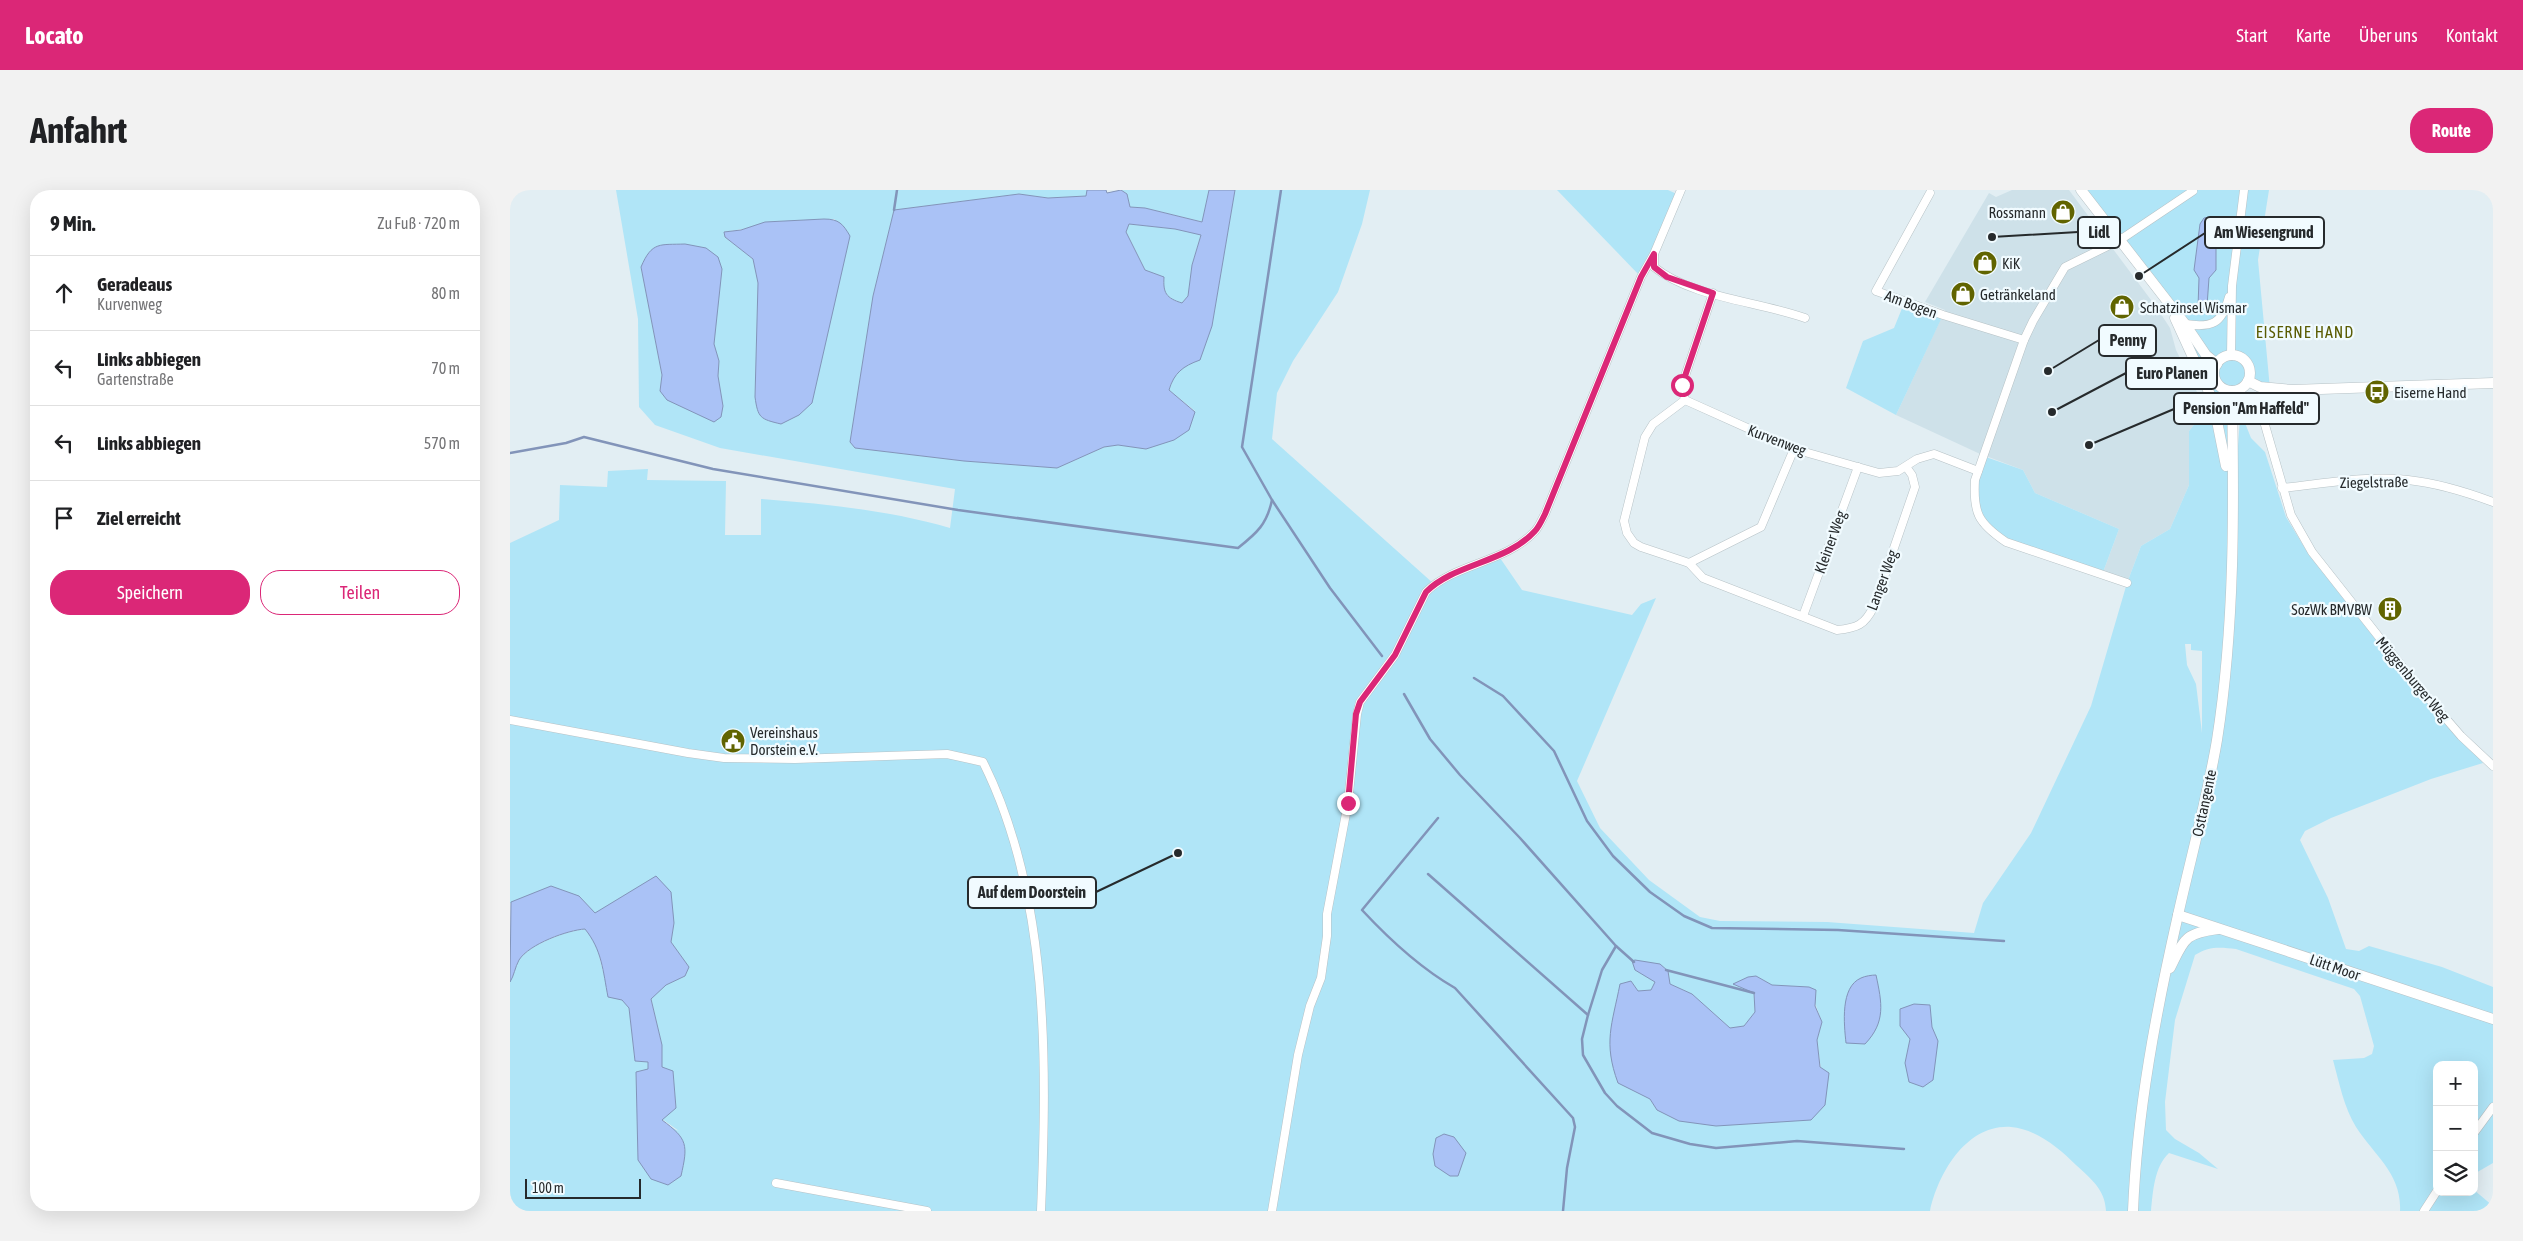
<!DOCTYPE html>
<html lang="de">
<meta charset="utf-8">
<style>
:root{--surface:#fff;--page:#f2f2f2;--text:#202124;--muted:#757577;--line:#e0e0e0;--accent:#db2777}
body{margin:0;font-family:"Asap Condensed",sans-serif;background:var(--page);color:var(--text)}
.controls{position:absolute;right:15px;bottom:15px;display:grid;overflow:hidden;border-radius:10px;box-shadow:0 5px 20px #0002}
.controls button{width:45px;height:45px;display:grid;place-items:center;padding:0;border:0;border-bottom:1px solid var(--line);background:var(--surface);color:var(--text);font:25px sans-serif}
.scale{position:absolute;left:15px;bottom:12px;width:116px;box-sizing:border-box;padding-left:5px;border:2px solid #262a2c;border-top:0;font-size:14px;line-height:18px;white-space:nowrap;color:#262a2c;-webkit-text-stroke:4px #f1fbff;paint-order:stroke}
.stop{position:absolute;width:15px;height:15px;margin:-11px;border:4px solid #db2777;border-radius:50%;background:#fff}
.stop.end{background:#db2777;border-color:#fff;box-shadow:0 1px 5px #0008}
.list{margin:0;padding:0;list-style:none}
h2{display:flex;justify-content:space-between;align-items:center;height:65px;margin:0;padding:0 20px;font-size:21px}
h2 small{font-size:16px;font-weight:400;color:var(--muted)}
.list li{display:grid;grid-template-columns:32px 1fr auto;gap:15px;align-items:center;box-sizing:border-box;height:75px;padding:0 20px;border-top:1px solid var(--line)}
.list b{display:block;font-size:19px;white-space:nowrap}
.list p{margin:0;font-size:16px;white-space:nowrap;color:var(--muted)}
.list em{font-size:16px;font-style:normal;color:var(--muted)}
.actions{display:flex;gap:10px;padding:15px 20px}
.actions a{flex:1;padding:11px 0;border:1px solid var(--accent);border-radius:20px;text-align:center;font-size:18px;color:var(--accent)}
.actions .main{background:var(--accent);color:#fff}
.icon{flex:none;width:28px;height:28px;fill:none;stroke:currentColor;stroke-width:2;stroke-linecap:round;stroke-linejoin:round}
.map{position:relative;flex:none;width:1983px;height:1021px;overflow:hidden;border-radius:20px}
header{display:flex;align-items:center;gap:30px;box-sizing:border-box;height:70px;padding:0 25px;background:var(--accent);color:#fff}
header strong{font-size:24px}
nav{display:flex;gap:28px;margin-inline-start:auto;font-size:18px}
.intro{display:flex;align-items:center;justify-content:space-between;box-sizing:border-box;height:120px;padding:0 30px}
h1{margin:0;font-size:35px}
.button{padding:12px 22px;border-radius:20px;background:var(--accent);color:#fff;font-size:18px;font-weight:700}
main{display:flex;gap:30px;padding:0 30px}
aside{flex:1;background:var(--surface);border-radius:20px;box-shadow:0 5px 20px #0002}
.map>svg:first-child{display:block}
.built{fill:#cee1e9}
.green{fill:#b0e5f7;fill-rule:evenodd}
.water{fill:#aac2f6;stroke:#8294b9;fill-rule:evenodd}
.lines{fill:none;stroke-linecap:round;stroke-linejoin:round}
.stream{stroke:#8294b9;stroke-width:2.5}
.minor-casing{stroke:#b7c2c6;stroke-width:9}
.major-casing{stroke:#b7c2c6;stroke-width:11}
.minor{stroke:#fff;stroke-width:8}
.major{stroke:#fff;stroke-width:10}
.route{stroke:#db2777;stroke-width:6}
.labels{text-anchor:middle;dominant-baseline:central;stroke-width:4.5;stroke-linejoin:round;paint-order:stroke}
.poi-label{font-size:15px;fill:#262a2c;stroke:#f1fbff;text-anchor:start}
.street-label{font-size:15px;fill:#262a2c;stroke:#f1fbff}
.neighbourhood-label{font-size:16px;letter-spacing:1px;fill:#5a5c03;stroke:#f1fbff}
.leader{fill:none;stroke:#262a2c;stroke-width:2}
.callout-dot{fill:#262a2c;stroke:#f1fbff;stroke-width:2}
.callout{fill:#f1fbff;stroke:#262a2c;stroke-width:2}
.callout-label{font-size:16px;text-anchor:middle;font-weight:bold;fill:#262a2c}
</style>
<header>
<strong>Locato</strong>
<nav><a>Start</a><a>Karte</a><a>Über uns</a><a>Kontakt</a></nav>
</header>
<div class="intro"><h1>Anfahrt</h1><a class="button">Route</a></div>
<main>
<aside>
<h2>9 Min.<small>Zu Fuß · 720 m</small></h2>
<ul class="list">
<li><svg class="icon" aria-label="ahead" viewBox="0 0 24 24"><path d="M12 20V5M6 11l6-6 6 6"/></svg><div><b>Geradeaus</b><p>Kurvenweg</p></div><em>80 m</em></li>
<li><svg class="icon" aria-label="left" viewBox="0 0 24 24"><path d="M17 20v-9H6M10 6l-5 5 5 5"/></svg><div><b>Links abbiegen</b><p>Gartenstraße</p></div><em>70 m</em></li>
<li><svg class="icon" aria-label="left" viewBox="0 0 24 24"><path d="M17 20v-9H6M10 6l-5 5 5 5"/></svg><div><b>Links abbiegen</b></div><em>570 m</em></li>
<li><svg class="icon" aria-label="arrive" viewBox="0 0 24 24"><path d="M6 21V4h12l-3 4 3 4H6"/></svg><div><b>Ziel erreicht</b></div></li>
</ul>
<div class="actions"><a class="main">Speichern</a><a>Teilen</a></div>
</aside>
<div class="map">
<svg width="1983" height="1021" viewBox="0 0 1983 1021">
<rect width="100%" height="100%" fill="#e2eef3"/>
<path class="built" d="M1502,0H1559L1647,118L1660,138L1666,160L1696,220L1679,241V295L1660,339L1631,356L1617,393L1592,385L1609,339L1525,303L1513,280L1468,263L1386,225L1435,120L1415,112L1479,3L1486,7Z"/>
<g class="green">
<path d="M106,0H577V6L538,8L509,4L384,20L363,106L340,252L345,258L454,271L547,278L594,257L608,255L636,259L685,221L659,200L663,189L702,136L725,0H860L852,34L828,102L783,171L767,203L762,249L924,394L988,365L1012,400L1122,425L1131,414L1146,408L1067,591L1090,638L1139,690L1190,727L1210,731L1317,732L1464,743L1473,713L1521,643L1581,516L1617,393L1631,356L1660,339L1679,295V241L1703,211L1661,117L1571,0H1759L1748,70L1760,199L1738,196L1733,200L1723,203L1727,270L1731,214L1734,208L1743,206L1751,230L1735,233L1741,248L1755,262L1776,327L1799,365L1903,497L1973,573L1921,589L1821,628L1795,641L1790,650L1818,708L1836,759L1849,761L1859,756L1932,777L1983,797V973L1964,984V875H1927V1002H1964V1000L1983,1016V1021H1890C1892,984 1864,965 1846,937C1834,918 1829,892 1823,870L1854,868L1862,864L1864,856L1850,806L1844,799L1726,759C1710,757 1699,756 1685,765L1665,830L1655,912L1656,940L1665,949L1689,963L1708,979L1659,963C1644,977 1643,1002 1641,1021H1596C1595,999 1581,989 1566,975C1549,958 1526,939 1501,937C1456,934 1428,984 1420,1021H0V792C4,786 5,777 9,770C20,754 57,741 75,739L86,753L93,781L119,818L125,871L138,872V879L126,882L129,924L169,941L152,929L166,918L163,882L152,877V855L141,808L156,795L175,786L179,777L161,752L164,733L85,723L69,706L0,713V353L49,330L50,295L97,297L98,281L138,279L137,290L216,291L215,345H251V309C315,314 378,320 440,338L445,299L210,258L145,235L129,217L128,129ZM325,29L245,207L248,93L243,69L215,47L214,42L245,37L255,32ZM131,77L212,79L203,154L209,171L208,186L213,216L150,201L152,185ZM1675,454H1681V460L1692,461V543L1686,494L1677,475ZM1125,780L1158,781L1160,794L1182,804L1220,838L1234,836L1245,822L1244,803L1224,794L1246,786L1262,795L1299,797L1312,832L1307,850L1311,880L1147,920L1140,909L1121,791L1128,801L1141,800L1146,792ZM1422,837L1428,852L1395,873L1400,849Z"/>
<path d="M611,0H699L693,32L635,18L620,17L617,4Z"/>
<path d="M1047,0H1158L1169,5L1131,87Z"/>
<path d="M619,34L665,39L691,44L682,75L678,106L672,113C656,108 653,103 654,87L635,80L616,42Z"/>
<path d="M1395,111L1433,125L1386,225L1336,198L1353,151L1384,138Z"/>
<path d="M1473,266L1513,280L1525,303L1609,339L1592,385L1496,352L1479,341L1464,308Z"/>
</g>
<g class="water">
<path d="M577,0H596L597,3L611,0L617,4L620,17L635,18L692,32L699,0H725L702,136L690,170C673,176 664,183 659,200L685,222L679,240L664,250L636,259L608,255L594,257L547,278L454,271L345,258L340,252L363,106L384,20L509,4L538,8L576,6ZM619,34L665,39L691,45L682,75L678,106L672,113C656,108 653,103 654,87L635,80L616,42Z"/>
<path d="M1699,27L1704,28L1706,35V80L1699,88L1697,116L1694,119H1690L1688,117L1689,88L1684,80L1690,34L1694,28Z"/>
<path d="M314,29C329,29 333,34 340,46L302,213L289,225L271,234C250,229 248,228 245,207L248,93L243,69L215,47L214,42L231,40L255,32Z"/>
<path d="M175,54L196,58L208,67L212,79L204,154L209,171L208,186L213,216L211,227L204,232L157,210L150,201L152,185L131,77C142,51 150,55 175,54Z"/>
<path d="M146,686L161,702L164,733L161,752L179,777L175,786L156,795L141,809L152,855V877L163,881L166,918L152,930C178,949 178,955 171,986L158,995L141,989L128,970L126,882L138,879V872L125,871L119,818L112,810L98,807C93,781 92,760 75,739C58,740 19,754 9,770C5,777 4,786 0,792L1,712L41,696L69,706L85,723Z"/>
<path d="M1125,770L1150,774L1158,781L1160,794L1182,804L1220,838L1234,836L1245,822L1244,803L1223,794L1238,787L1246,786L1262,795L1299,797L1306,800L1305,816L1312,832L1307,850L1310,877L1319,883L1315,915L1301,930L1206,936L1169,931L1147,920L1140,909L1108,893C1093,852 1102,835 1110,794L1121,791L1128,801L1141,800L1145,792L1125,780L1122,771Z"/>
<path d="M1366,785C1372,813 1376,832 1355,854L1336,853C1334,834 1330,797 1351,788C1355,786 1362,785 1366,785Z"/>
<path d="M1404,814L1420,815L1422,837L1428,851L1423,890L1413,897L1399,892L1395,873L1400,849L1390,836V819Z"/>
<path d="M934,944L944,947L956,963L948,986H940L925,976L923,964L926,948Z"/>
</g>
<g class="lines">
<g class="stream">
<path d="M771,0L732,257L762,310L820,398L872,466"/>
<path d="M384,20L387,0"/>
<path d="M0,263L56,253L74,247L203,279L448,320L728,358C747,343 757,334 762,310"/>
<path d="M964,488L993,506L1044,561L1077,631L1103,666L1140,702L1174,726L1202,738L1328,740L1494,751"/>
<path d="M894,504L920,549L950,585L1010,648L1106,756L1124,772"/>
<path d="M928,628L852,720C879,749 910,778 945,798L1063,928L1065,937L1057,978L1053,1021"/>
<path d="M918,684L1078,825"/>
<path d="M1106,756L1092,780L1078,825L1072,849L1073,865L1095,903L1107,916L1142,943L1180,954L1206,958L1287,951L1394,959"/>
<path d="M1156,780L1244,803"/>
</g>
<defs>
<g id="minor">
<path d="M1420,3L1366,101L1433,125L1514,150"/>
<path d="M1144,66V77C1182,108 1248,111 1295,128"/>
<path d="M1203,103L1172,195L1175,210L1284,259L1369,283L1388,281L1407,269L1424,264L1468,281"/>
<path d="M1675,134C1702,138 1712,134 1719,107"/>
<path d="M1721,166L1722,96L1734,0"/>
<path d="M1175,210L1143,234L1135,247L1114,331L1117,343L1124,353L1131,357L1179,373L1193,388L1327,440C1347,438 1355,435 1364,416L1405,297L1402,285L1397,278"/>
<path d="M1755,235L1781,325L1802,362L1906,494L1951,546L1983,576"/>
<path d="M1772,298C1813,294 1856,285 1898,290C1927,293 1956,302 1983,312"/>
<path d="M1179,373L1251,337L1284,259"/>
<path d="M1617,393L1496,352C1468,333 1463,323 1465,290L1514,150L1523,131L1555,77L1610,50L1683,1"/>
<path d="M1293,426L1348,277"/>
<path d="M0,530L178,563L214,568L285,569L437,564L473,572C540,706 537,874 531,1021"/>
<path d="M1964,943L1983,917"/>
<path d="M266,993L417,1021"/>
<path d="M762,1021L788,865L800,816L811,788L817,746V724L838,613L847,524L850,512L885,465L916,402C945,373 996,373 1025,341C1029,337 1032,329 1035,324L1131,87L1144,64L1171,0"/>
<path d="M1914,1021L1927,1001"/>
</g>
<g id="major">
<path d="M1571,0L1675,134L1696,165L1707,174"/>
<path d="M1665,128L1703,211L1716,276"/>
<circle cx="1722" cy="183" r="18"/>
<path d="M1738,191L1750,197L1782,200L1983,193"/>
<path d="M1668,725L1983,829"/>
<path d="M1660,778C1674,750 1674,743 1708,739"/>
<path d="M1623,1021C1627,921 1646,822 1668,725C1681,667 1697,609 1707,550C1725,435 1724,317 1722,201"/>
</g>
</defs>
<use href="#minor" class="minor-casing"/>
<use href="#major" class="major-casing"/>
<use href="#minor" class="minor"/>
<use href="#major" class="major"/>
</g>
<g class="lines">
<path class="route" d="M838,613L846,524L850,512L885,465L916,402C945,373 996,373 1025,341C1029,337 1032,330 1035,324L1131,87L1144,64V77L1157,87L1203,103L1172,195"/>
</g>
<defs>
<symbol id="shop-disc" viewBox="-11 -11 22 22"><circle r="9.5" fill="#616400" stroke="#f1fbff"/><path d="M-5-2.5h2.3a2.7 3.5 0 0 1 5.4 0H5L5.5 6h-11ZM-1.5-2.5h3a1.5 2.3 0 0 0-3 0Z" fill="#fff"/></symbol>
<symbol id="bus-disc" viewBox="-11 -11 22 22"><circle r="9.5" fill="#616400" stroke="#f1fbff"/><path d="M-5-6H5V4H4V6H2V4H-2V6H-4V4H-5ZM-3.5-4V0h7V-4ZM-3.5 1.2v1.5H-2V1.2ZM2 1.2v1.5H3.5V1.2Z" fill="#fff"/></symbol>
<symbol id="building-disc" viewBox="-11 -11 22 22"><circle r="9.5" fill="#616400" stroke="#f1fbff"/><path d="M-4-6H4V6H1V3H-1V6H-4ZM-2.5-4.3h1.7v1.8h-1.7ZM.8-4.3h1.7v1.8H.8ZM-2.5-1h1.7V.8h-1.7ZM.8-1h1.7V.8H.8Z" fill="#fff"/></symbol>
<symbol id="civic-disc" viewBox="-11 -11 22 22"><circle r="9.5" fill="#616400" stroke="#f1fbff"/><path d="M-.6-6.5H3V-4.5H.6V-3L4-1V1h2V6H-6V1h2V-1L-.6-3ZM-1.2 2.5V6h2.4V2.5Z" fill="#fff"/></symbol>
</defs>
<g fill-rule="evenodd">
<use href="#shop-disc" x="1539" y="8" width="28" height="28"/>
<use href="#shop-disc" x="1461" y="59" width="28" height="28"/>
<use href="#shop-disc" x="1439" y="90" width="28" height="28"/>
<use href="#shop-disc" x="1598" y="103" width="28" height="28"/>
<use href="#bus-disc" x="1853" y="188" width="28" height="28"/>
<use href="#building-disc" x="1866" y="405" width="28" height="28"/>
<use href="#civic-disc" x="209" y="537" width="28" height="28"/>
</g>
<g class="labels">
<g class="poi-label">
<text x="1536" y="22" text-anchor="end">Rossmann</text>
<text x="1492" y="73">KiK</text>
<text x="1470" y="104">Getränkeland</text>
<text x="1630" y="117">Schatzinsel Wismar</text>
<text x="1884" y="202">Eiserne Hand</text>
<text x="1862" y="419" text-anchor="end">SozWk BMVBW</text>
<text x="240" y="542">Vereinshaus<tspan x="240" dy="17">Dorstein e.V.</tspan></text>
</g>
<g class="street-label">
<text transform="translate(1401 114) rotate(20)">Am Bogen</text>
<text transform="translate(1267 250) rotate(21)">Kurvenweg</text>
<text transform="translate(1864 292) rotate(-1)">Ziegelstraße</text>
<text transform="translate(1320 352) rotate(-70)">Kleiner Weg</text>
<text transform="translate(1372 390) rotate(-70)">Langer Weg</text>
<text transform="translate(1903 489) rotate(50)">Müggenburger Weg</text>
<text transform="translate(1694 613) rotate(-78)">Osttangente</text>
<text transform="translate(1825 777) rotate(19)">Lütt Moor</text>
</g>
<g class="neighbourhood-label">
<text x="1795" y="142">EISERNE HAND</text>
</g>
</g>
<path class="leader" d="M1482 47L1568 42M1629 86L1695 43M1538 181L1589 150M1542 222L1616 183M1579 255L1664 219M668 663L586 702"/>
<g class="callout-dot">
<circle cx="1482" cy="47" r="5"/>
<circle cx="1629" cy="86" r="5"/>
<circle cx="1538" cy="181" r="5"/>
<circle cx="1542" cy="222" r="5"/>
<circle cx="1579" cy="255" r="5"/>
<circle cx="668" cy="663" r="5"/>
</g>
<g class="callout">
<rect x="1568" y="27" width="42" height="31" rx="5"/>
<rect x="1695" y="27" width="119" height="31" rx="5"/>
<rect x="1589" y="135" width="57" height="31" rx="5"/>
<rect x="1616" y="168" width="91" height="31" rx="5"/>
<rect x="1664" y="203" width="145" height="31" rx="5"/>
<rect x="458" y="687" width="128" height="31" rx="5"/>
</g>
<g class="callout-label">
<text x="1589" y="48">Lidl</text>
<text x="1754" y="48">Am Wiesengrund</text>
<text x="1618" y="156">Penny</text>
<text x="1662" y="189">Euro Planen</text>
<text x="1736" y="224">Pension "Am Haffeld"</text>
<text x="522" y="708">Auf dem Doorstein</text>
</g>
</svg>
<div class="controls">
<button>+</button>
<button>−</button>
<button><svg class="icon" aria-label="layers" viewBox="0 0 24 24"><path d="M12 4l9 5-9 5-9-5zM3 14l9 5 9-5"/></svg></button>
</div>
<div class="scale">100 m</div>
<div class="stop" style="left:1172px;top:195px"></div>
<div class="stop end" style="left:838px;top:613px"></div>
</div>
</main>
